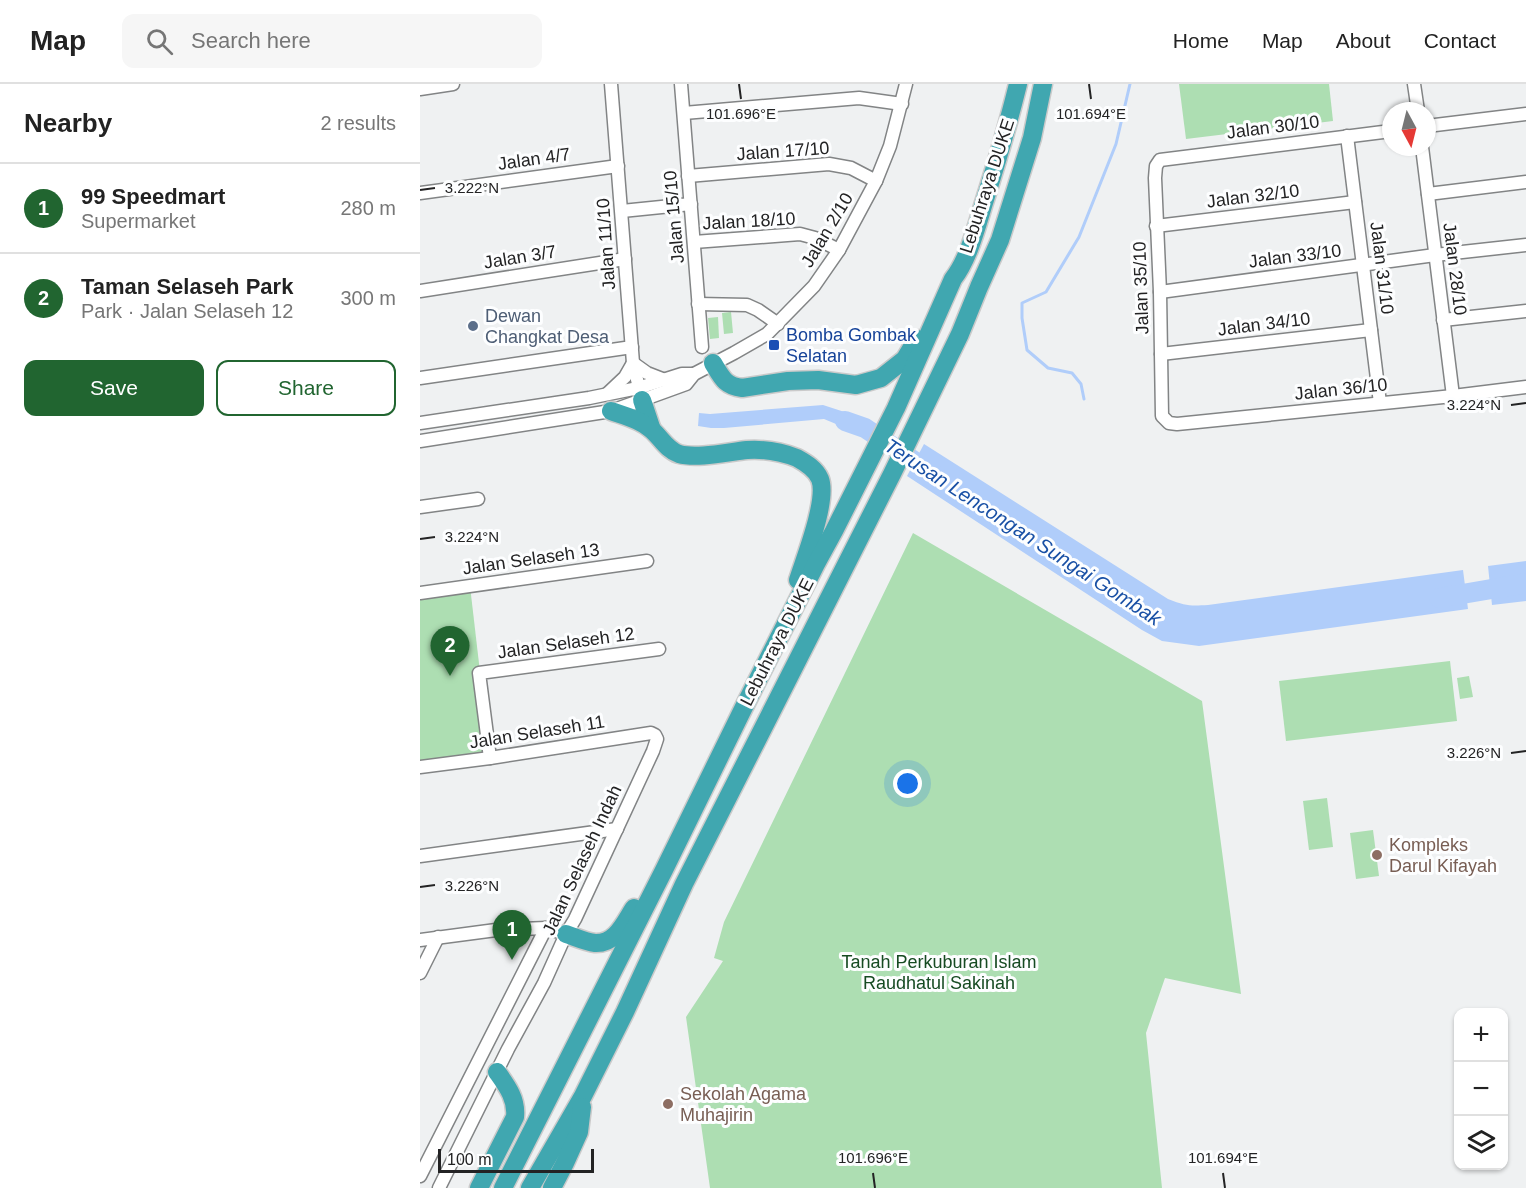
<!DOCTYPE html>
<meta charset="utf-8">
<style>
:root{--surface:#fff;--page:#f6f6f6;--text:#222;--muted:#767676;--line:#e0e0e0;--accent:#216530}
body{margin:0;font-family:Helvetica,sans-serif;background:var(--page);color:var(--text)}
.controls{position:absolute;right:18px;bottom:18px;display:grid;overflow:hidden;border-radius:12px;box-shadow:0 2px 4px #0004}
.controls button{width:54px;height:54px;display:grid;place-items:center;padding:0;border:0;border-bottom:2px solid var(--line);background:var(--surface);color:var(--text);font:30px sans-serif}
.compass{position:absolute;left:962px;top:18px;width:54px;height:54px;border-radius:50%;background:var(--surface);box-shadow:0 2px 4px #0004;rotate:173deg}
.scale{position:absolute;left:18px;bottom:15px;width:156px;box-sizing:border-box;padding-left:6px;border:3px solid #232324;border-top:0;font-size:16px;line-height:21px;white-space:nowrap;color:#232324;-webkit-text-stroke:4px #fdfeff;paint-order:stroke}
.you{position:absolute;left:488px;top:700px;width:21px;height:21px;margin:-15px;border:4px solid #fff;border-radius:50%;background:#1a73e8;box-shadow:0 0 0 9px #1a73e833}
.badge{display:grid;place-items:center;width:39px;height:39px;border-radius:50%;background:var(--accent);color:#fff;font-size:20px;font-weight:700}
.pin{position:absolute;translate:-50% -50px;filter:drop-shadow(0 2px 3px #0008)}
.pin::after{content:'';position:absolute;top:32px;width:21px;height:18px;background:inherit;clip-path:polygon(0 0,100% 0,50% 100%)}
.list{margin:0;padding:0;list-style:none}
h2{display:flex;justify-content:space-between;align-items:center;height:78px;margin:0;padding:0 24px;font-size:26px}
h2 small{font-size:20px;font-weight:400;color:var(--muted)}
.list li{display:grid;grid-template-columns:39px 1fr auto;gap:18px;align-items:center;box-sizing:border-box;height:90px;padding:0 24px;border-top:2px solid var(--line)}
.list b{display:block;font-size:22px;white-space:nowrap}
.list p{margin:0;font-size:20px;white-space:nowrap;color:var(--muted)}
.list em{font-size:20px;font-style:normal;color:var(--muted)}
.actions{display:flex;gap:12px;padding:18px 24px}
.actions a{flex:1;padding:14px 0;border:2px solid var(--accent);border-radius:12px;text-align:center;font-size:21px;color:var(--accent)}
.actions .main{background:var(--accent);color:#fff}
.icon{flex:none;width:33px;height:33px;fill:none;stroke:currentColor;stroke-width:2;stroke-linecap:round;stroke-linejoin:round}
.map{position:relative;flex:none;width:1106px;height:1104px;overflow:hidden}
header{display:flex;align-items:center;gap:36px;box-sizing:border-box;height:84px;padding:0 30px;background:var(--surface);border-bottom:2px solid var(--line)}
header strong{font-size:28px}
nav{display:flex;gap:33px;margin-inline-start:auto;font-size:21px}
.search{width:420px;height:54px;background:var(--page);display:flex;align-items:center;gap:15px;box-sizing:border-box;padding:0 21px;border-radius:12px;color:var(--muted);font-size:22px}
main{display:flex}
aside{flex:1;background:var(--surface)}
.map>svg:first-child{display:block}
.green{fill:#addeb2}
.water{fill:#b0cdfa}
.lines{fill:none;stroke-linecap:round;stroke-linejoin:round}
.stream{stroke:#b0cdfa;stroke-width:3}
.river{stroke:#b0cdfa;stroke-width:20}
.minor-casing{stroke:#828485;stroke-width:15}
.highway-casing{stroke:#cacaca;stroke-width:21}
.minor{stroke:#fff;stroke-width:12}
.highway{stroke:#40a7b0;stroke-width:18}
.ticks{fill:none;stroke:#232324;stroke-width:2}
.service-dot{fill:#5c6f8a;stroke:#fdfeff;stroke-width:2}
.transit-dot{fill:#1a4fb4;stroke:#fdfeff;stroke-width:2}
.education-dot{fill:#8d6e63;stroke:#fdfeff;stroke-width:2}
.labels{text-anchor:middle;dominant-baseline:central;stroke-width:6;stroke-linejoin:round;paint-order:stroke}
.street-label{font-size:18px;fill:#232324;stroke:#fdfeff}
.service-label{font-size:18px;fill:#4e5e75;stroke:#fdfeff;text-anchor:start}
.transit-label{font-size:18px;fill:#164399;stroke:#fdfeff;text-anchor:start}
.education-label{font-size:18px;fill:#785e54;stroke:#fdfeff;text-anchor:start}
.park-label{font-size:18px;fill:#164b22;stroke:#fdfeff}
.water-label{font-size:20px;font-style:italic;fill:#1950a5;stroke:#fdfeff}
.ticks-label{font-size:15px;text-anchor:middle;fill:#232324;stroke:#fdfeff;stroke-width:6;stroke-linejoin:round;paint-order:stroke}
</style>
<header>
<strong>Map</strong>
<div class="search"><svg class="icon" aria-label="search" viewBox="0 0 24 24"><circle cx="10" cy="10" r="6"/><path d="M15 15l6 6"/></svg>Search here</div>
<nav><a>Home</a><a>Map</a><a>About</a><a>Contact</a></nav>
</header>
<main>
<aside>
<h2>Nearby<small>2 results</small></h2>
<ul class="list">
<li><span class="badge">1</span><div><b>99 Speedmart</b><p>Supermarket</p></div><em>280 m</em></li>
<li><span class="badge">2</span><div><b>Taman Selaseh Park</b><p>Park · Jalan Selaseh 12</p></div><em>300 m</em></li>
</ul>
<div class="actions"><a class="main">Save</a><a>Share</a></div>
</aside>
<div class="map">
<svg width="1106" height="1104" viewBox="0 0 1106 1104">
<rect width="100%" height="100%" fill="#eff1f2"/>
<g class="green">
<path d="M759,0H909L913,37L766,55Z"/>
<path d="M311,228L313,249L304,250L302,229Z"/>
<path d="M298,233L299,254L290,255L288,234Z"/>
<path d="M493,449L782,617L821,910L745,894L726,949L742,1104H290L266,933L303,877L294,874L304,838Z"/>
<path d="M50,502L70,674L0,683V509Z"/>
<path d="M1030,577L1037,637L866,657L859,597Z"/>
<path d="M1049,592L1053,613L1040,615L1037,594Z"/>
<path d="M907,714L913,763L889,766L883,717Z"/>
<path d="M953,746L959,792L936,795L930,749Z"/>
</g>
<g class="water">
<path d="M403,321L440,333L452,340L445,352L404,335L304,344H291L278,342L279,329L290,330Z"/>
<path d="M504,360L748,515C766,522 770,522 788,521L1043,486L1048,525L779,562L742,557L722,546L487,392Z"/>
<path d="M1106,477V517L1072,521L1068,482Z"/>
</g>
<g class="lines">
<path class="stream" d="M664,315L661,300L652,289L628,284L607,266L602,234V219L626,208L659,153L696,60L710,0"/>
<g class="river">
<path d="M425,337L445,344L515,391"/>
<path d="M1019,514L1106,499"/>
</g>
<defs>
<g id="minor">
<path d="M191,0L213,279L222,316"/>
<path d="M261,0L282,263"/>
<path d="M994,0L998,27"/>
<path d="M0,5L33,0"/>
<path d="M264,29L439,14L482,20"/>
<path d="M1007,42L1106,30"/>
<path d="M971,47L740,76L736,82L735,94L740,208L742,332L749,339L757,340L1033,312L1106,303"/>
<path d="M927,52L960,319"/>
<path d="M1002,63L1033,312"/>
<path d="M268,92L409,80L431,84L456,97"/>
<path d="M0,109L198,82"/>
<path d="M1008,110L1106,98"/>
<path d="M202,127L271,120"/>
<path d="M736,142L935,118"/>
<path d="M274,158L380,150L395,154L419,166"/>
<path d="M0,207L205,175"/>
<path d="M740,208L1015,171L1106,161"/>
<path d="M278,220L327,221L338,226L358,240"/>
<path d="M1023,236L1106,227"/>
<path d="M741,270L951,246"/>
<path d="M213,279L227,289L245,296"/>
<path d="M0,294L212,263"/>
<path d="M187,310L205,293L213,279"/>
<path d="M0,339L169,314L218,304L262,290H274"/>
<path d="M0,357L191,327L222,316L266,300L274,290L314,269L347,250L394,202L419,166L456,97L470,62L486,0"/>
<path d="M0,423L58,415"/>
<path d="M0,509L227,477"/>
<path d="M70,674L59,589L239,565"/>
<path d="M0,683L70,674L231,649L235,651L237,655L233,667L155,835L146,850L124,899L88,965L19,1104"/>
<path d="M0,772L197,745"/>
<path d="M0,856L76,846L126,844L146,850"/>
<path d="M0,889L18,853"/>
<path d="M0,1092L126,844"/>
</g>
<g id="highway">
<path d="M293,279C302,294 305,302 322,304L368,297L398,296L436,301L461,294L485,275L497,255"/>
<path d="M222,316L232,346"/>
<path d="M191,327C205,332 221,336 232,346C241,354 247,366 259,370C277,375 308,368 327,366C343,365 362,368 377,374C386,379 396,385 400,395C408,416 385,474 378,496"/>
<path d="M146,850C155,853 166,858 175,859C196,860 204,839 214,824"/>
<path d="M59,1104L95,1033C97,1015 87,1002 77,988"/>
<path d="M83,1104L244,786L324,623L396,480L414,447L476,324L533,195C548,176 556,145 563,122C576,81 588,41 598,0"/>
<path d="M110,1104L163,1012L205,928L264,800L472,390L540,250L559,203L580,156L612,54L623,0"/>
<path d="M132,1104L145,1079L159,1048L162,1023"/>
</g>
</defs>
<use href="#minor" class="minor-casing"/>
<use href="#highway" class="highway-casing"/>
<use href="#minor" class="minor"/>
<use href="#highway" class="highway"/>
</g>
<path class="ticks" d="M319,0L321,15M669,0L671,15M0,106L15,104M1091,321L1106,319M0,455L15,453M1091,669L1106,667M0,803L15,801M453,1089L455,1104M803,1089L805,1104"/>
<circle class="service-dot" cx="53" cy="242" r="6"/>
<rect class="transit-dot" x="348" y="255" width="12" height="12" rx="3"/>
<g class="education-dot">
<circle cx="957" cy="771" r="6"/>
<circle cx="248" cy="1020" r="6"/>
</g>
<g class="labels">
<g class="street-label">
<text transform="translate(853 43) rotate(-7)">Jalan 30/10</text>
<text transform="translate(363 67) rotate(-4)">Jalan 17/10</text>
<text transform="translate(114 75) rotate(-8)">Jalan 4/7</text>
<text transform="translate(567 102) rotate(-72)">Lebuhraya DUKE</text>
<text transform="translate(833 112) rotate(-7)">Jalan 32/10</text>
<text transform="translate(254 133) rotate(-95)">Jalan 15/10</text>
<text transform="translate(329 137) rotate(-3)">Jalan 18/10</text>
<text transform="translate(407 146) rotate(-59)">Jalan 2/10</text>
<text transform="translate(186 160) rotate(-94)">Jalan 11/10</text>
<text transform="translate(875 172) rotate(-7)">Jalan 33/10</text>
<text transform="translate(100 173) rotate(-9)">Jalan 3/7</text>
<text transform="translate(962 184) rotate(83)">Jalan 31/10</text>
<text transform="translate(1035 185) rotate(83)">Jalan 28/10</text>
<text transform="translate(721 204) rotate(-92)">Jalan 35/10</text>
<text transform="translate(844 240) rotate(-7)">Jalan 34/10</text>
<text transform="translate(921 305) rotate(-6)">Jalan 36/10</text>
<text transform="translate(111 475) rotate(-8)">Jalan Selaseh 13</text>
<text transform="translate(357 558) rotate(-63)">Lebuhraya DUKE</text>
<text transform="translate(146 559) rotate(-8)">Jalan Selaseh 12</text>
<text transform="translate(117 648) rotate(-9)">Jalan Selaseh 11</text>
<text transform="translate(162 776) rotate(-65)">Jalan Selaseh Indah</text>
</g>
<g class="service-label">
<text x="65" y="232">Dewan<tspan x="65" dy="21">Changkat Desa</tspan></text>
</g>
<g class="transit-label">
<text x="366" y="251">Bomba Gombak<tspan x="366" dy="21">Selatan</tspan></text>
</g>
<g class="education-label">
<text x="969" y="761">Kompleks<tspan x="969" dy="21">Darul Kifayah</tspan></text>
<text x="260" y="1010">Sekolah Agama<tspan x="260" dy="21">Muhajirin</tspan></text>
</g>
<g class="park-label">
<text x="519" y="878">Tanah Perkuburan Islam<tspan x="519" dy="21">Raudhatul Sakinah</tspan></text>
</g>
<g class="water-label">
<text transform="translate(603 448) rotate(33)">Terusan Lencongan Sungai Gombak</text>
</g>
</g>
<g class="ticks-label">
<text x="321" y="35">101.696°E</text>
<text x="671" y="35">101.694°E</text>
<text x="52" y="109">3.222°N</text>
<text x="1054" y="326">3.224°N</text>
<text x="52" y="458">3.224°N</text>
<text x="1054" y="674">3.226°N</text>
<text x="52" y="807">3.226°N</text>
<text x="453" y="1079">101.696°E</text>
<text x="803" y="1079">101.694°E</text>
</g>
</svg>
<div class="controls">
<button>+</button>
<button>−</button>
<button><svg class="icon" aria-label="layers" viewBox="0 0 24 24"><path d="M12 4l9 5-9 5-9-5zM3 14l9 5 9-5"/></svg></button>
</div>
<svg class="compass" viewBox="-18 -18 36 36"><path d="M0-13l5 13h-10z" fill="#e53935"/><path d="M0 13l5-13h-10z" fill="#767676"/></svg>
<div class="scale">100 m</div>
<div class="you"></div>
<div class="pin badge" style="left:92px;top:876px">1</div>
<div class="pin badge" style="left:30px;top:592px">2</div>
</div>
</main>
